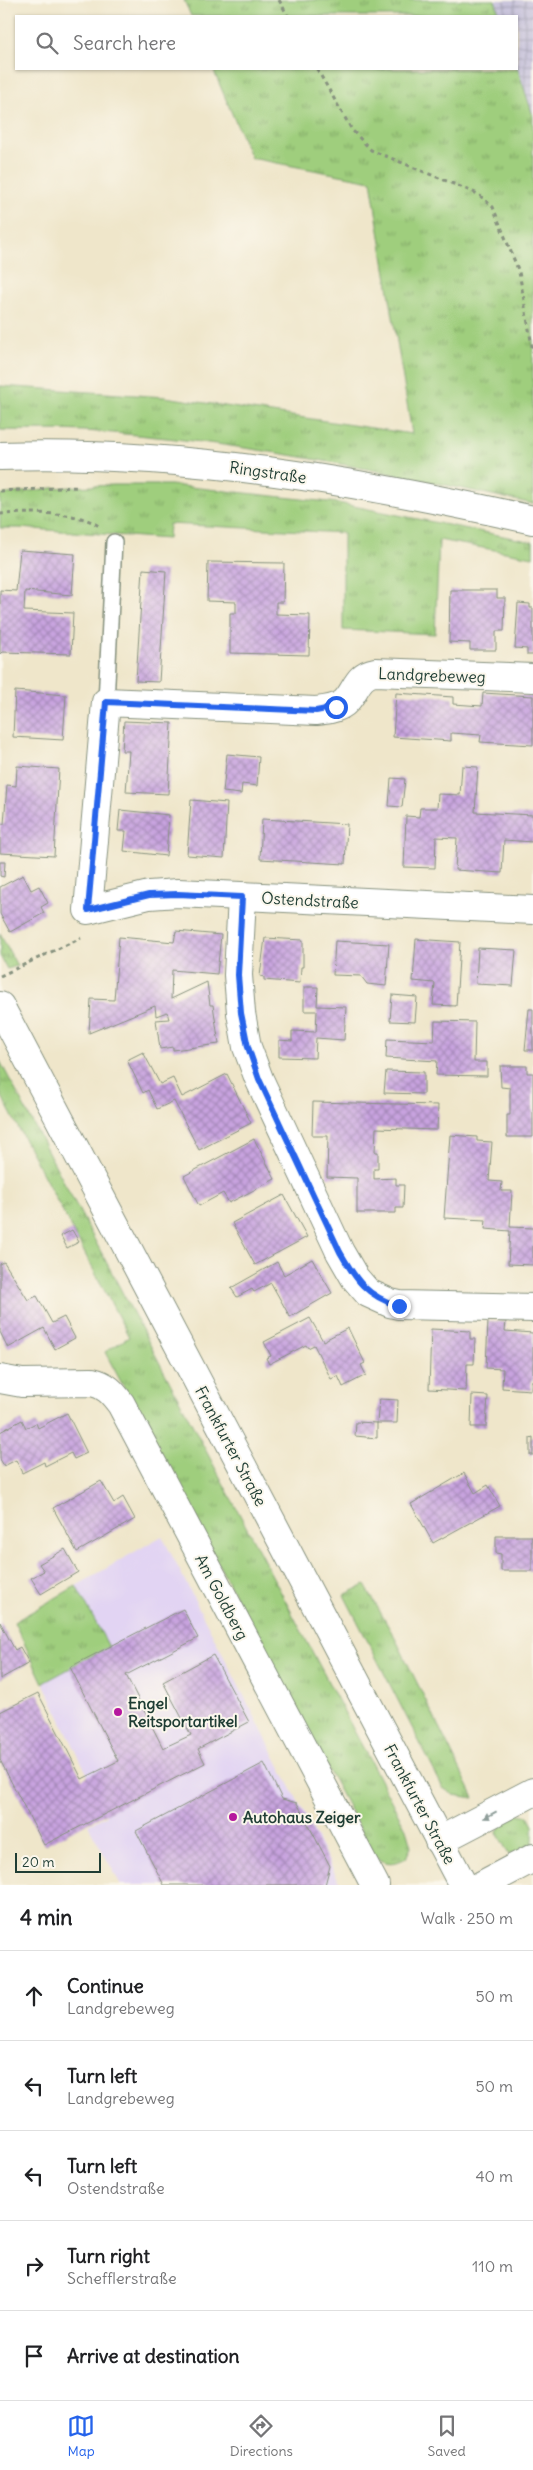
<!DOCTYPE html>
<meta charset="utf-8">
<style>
:root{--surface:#fff;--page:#f6f6f6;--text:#202124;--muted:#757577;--line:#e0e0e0;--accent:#2563eb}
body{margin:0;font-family:Delius,sans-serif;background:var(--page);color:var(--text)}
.scale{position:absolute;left:15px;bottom:12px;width:86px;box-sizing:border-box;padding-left:5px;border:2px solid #1f3d34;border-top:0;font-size:14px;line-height:18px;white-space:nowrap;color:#1f3d34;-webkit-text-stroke:4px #fbf7ec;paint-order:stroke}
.stop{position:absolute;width:15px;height:15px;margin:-11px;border:4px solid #2563eb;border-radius:50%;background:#fff}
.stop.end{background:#2563eb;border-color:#fff;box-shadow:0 1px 5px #0008}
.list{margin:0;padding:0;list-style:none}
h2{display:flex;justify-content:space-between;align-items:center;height:65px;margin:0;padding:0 20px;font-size:21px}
h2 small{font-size:16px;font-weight:400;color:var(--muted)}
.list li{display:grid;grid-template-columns:32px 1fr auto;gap:15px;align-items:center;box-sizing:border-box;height:90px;padding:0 20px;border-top:1px solid var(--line)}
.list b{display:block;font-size:19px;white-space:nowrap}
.list p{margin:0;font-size:16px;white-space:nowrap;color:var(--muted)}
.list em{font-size:16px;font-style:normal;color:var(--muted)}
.icon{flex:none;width:28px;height:28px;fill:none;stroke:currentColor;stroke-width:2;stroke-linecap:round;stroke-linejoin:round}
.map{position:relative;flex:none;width:533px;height:1885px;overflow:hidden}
.search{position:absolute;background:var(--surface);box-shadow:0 1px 4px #0004;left:15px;right:15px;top:15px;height:55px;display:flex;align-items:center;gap:12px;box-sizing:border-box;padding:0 18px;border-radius:0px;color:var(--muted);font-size:19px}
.sheet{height:515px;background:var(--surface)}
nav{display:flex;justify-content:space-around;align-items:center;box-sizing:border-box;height:70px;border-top:1px solid var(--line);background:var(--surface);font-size:14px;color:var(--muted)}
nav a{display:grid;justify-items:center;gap:2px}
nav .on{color:var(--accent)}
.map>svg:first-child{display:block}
.built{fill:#e2d4f3}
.industrial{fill:url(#industrial-grid)}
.grass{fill:url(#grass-tufts);stroke:#5f8658}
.building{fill:url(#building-cross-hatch)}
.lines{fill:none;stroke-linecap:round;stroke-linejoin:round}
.lane-casing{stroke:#87927f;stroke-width:18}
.street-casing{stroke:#87927f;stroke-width:30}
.secondary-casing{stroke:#87927f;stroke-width:30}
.path{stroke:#87927f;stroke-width:3;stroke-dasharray:4 4;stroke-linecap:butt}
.lane{stroke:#fff;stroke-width:15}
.street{stroke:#fff;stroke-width:28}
.secondary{stroke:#fff;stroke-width:28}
.oneway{fill:#8f9e9a}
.route{stroke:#2563eb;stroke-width:6}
.poi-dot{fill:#b5179e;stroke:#fbf7ec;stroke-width:2}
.labels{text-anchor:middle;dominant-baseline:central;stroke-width:4;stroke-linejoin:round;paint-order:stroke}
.street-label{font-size:16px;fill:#1f3d34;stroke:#fbf7ec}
.poi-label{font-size:16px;font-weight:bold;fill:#1f3d34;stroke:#fbf7ec;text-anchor:start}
</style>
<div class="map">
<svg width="533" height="1885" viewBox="0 0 533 1885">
<defs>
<pattern id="industrial-grid" width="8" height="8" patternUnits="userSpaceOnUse" patternTransform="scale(1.25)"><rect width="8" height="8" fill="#c5c0da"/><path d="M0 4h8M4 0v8" fill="none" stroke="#9f9db2"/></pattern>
<pattern id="grass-tufts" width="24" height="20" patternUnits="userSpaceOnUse" patternTransform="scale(1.25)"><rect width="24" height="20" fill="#9fce7d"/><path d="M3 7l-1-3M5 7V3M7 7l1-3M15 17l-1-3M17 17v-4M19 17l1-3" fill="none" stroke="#81a867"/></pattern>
<pattern id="building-cross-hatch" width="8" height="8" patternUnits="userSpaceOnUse" patternTransform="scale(1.25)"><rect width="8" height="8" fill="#c8a3df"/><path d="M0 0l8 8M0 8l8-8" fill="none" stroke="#a286b6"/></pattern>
</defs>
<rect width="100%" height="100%" fill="#fbf7ec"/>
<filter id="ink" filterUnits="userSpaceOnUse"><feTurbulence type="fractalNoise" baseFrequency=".02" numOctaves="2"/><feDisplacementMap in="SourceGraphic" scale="10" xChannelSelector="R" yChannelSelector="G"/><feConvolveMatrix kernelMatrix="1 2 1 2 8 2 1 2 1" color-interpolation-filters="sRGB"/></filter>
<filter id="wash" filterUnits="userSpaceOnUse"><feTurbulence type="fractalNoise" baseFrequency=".0096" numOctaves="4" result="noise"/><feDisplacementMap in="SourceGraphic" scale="20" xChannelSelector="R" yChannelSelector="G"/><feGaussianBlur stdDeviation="1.12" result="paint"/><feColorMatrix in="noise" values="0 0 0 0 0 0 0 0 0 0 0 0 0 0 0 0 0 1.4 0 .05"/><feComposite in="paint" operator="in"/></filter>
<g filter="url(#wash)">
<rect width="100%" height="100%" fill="#efe6ca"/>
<path class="built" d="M162,1536L341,1885H121L88,1825L107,1815L14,1622Z"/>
<path class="industrial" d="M495,0H533V116L517,67V16H500Z"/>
<g class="grass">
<path d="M184,0H495L500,16H191Z"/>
<path d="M517,67L533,116V504C385,471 236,440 84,431C56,429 28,431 0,430V386L165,397L412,434L371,181L251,158L213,69H517Z"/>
<path d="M114,485H171L338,503L533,542V557L439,540L435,634L343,630V533L169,524L168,539L20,528H0V495L52,488Z"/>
<path d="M0,934L17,966L7,969L0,956Z"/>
<path d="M0,1061L406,1829L411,1846L406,1858C393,1865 387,1864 375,1857L105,1352L129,1337L0,1093Z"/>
<path d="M365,1585L396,1640L474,1798L454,1795L443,1788L344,1595Z"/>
<path d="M76,1586L109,1647L43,1683L14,1622Z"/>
<path d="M519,1814L528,1816L533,1826V1847L509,1855L497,1832L500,1826Z"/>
</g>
<g id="blocks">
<g class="building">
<path d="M20,550L75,554L72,595L25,591L24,611L73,613L71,654L2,652L0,654V590L16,591Z"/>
<path d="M208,562L284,563L283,602H276V614L310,615L309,655L230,653V613H236V602L207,601Z"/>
<path d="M143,569L166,571L159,682L136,681Z"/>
<path d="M450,590H497V598H505L504,631H496V650H470V643L449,642Z"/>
<path d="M518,603L530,604V608H533V655H527V649L515,648Z"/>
<path d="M15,691L66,695L63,740L13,737Z"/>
<path d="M396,693L453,697V704L482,706L483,693L533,696V745L480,742L481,735L451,733V741L393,737Z"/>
<path d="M124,721L172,723L168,794L126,792L129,751H122Z"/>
<path d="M227,754L259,757L257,786L242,784L241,794L223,792Z"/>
<path d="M17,766L59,769L54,856L0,853V824H4L7,785L16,786Z"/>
<path d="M462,766L478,767L475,812L533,815V842L504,840L502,873L455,870L457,838L436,837L435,868L404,867L406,816L419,817L420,808H437L438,794L460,795Z"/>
<path d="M391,778L405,779L402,807L389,806Z"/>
<path d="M191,800L227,803L224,858L187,855Z"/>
<path d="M120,810L169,815L166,856L124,851L126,831H118Z"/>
<path d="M262,819L347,824L345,864L260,859Z"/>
<path d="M0,862H5L4,877L0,876Z"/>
<path d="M23,875L31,890L39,886L48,903L41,907L44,913L10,932L0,914V887Z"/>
<path d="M176,931L221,935L217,974L172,970L171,999L207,982L210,1005H213L219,1044L173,1050V1047L160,1049L156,1020L169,1019L167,1012L156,1016L155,1006L89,1033L91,999L114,1000L119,937L174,942Z"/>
<path d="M265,938L303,940V967H301L300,983L264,980V977L260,976Z"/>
<path d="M416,939L460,942L456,1006L433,1005L435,983L413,981Z"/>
<path d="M335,941L389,944L386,986L367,984L361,976L333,975Z"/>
<path d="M478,948L516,950L513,986L476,984Z"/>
<path d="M304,987H318L317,1006L346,1007L344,1040L316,1038L315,1058L279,1057V1040L292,1041V1031L316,1032L317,1011H304Z"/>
<path d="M392,995L417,997L415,1022L390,1021Z"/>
<path d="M529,1009H533V1050H525Z"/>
<path d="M435,1021L475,1022L474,1062H487V1076L436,1075L437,1061L386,1058L387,1039L434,1041Z"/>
<path d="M143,1052L160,1084L173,1078L182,1097L227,1074L251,1123L199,1150L174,1101L157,1109L148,1090L143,1093L127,1060Z"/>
<path d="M500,1066H527V1073H533V1137H507V1115H510V1088L501,1087Z"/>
<path d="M386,1071L424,1072V1094L384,1093Z"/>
<path d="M313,1102L438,1105L437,1130L376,1128L375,1152H378V1169H374V1179L396,1178V1185H404L403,1208H396V1213H357V1178L327,1177L328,1136H312Z"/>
<path d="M450,1135L477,1137V1141L492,1142L489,1181L502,1182L501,1191H512L510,1227L533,1228V1265L508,1264L510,1231L485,1229L486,1220L444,1218Z"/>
<path d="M254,1139L275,1179L229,1203L223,1193L199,1206L184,1176Z"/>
<path d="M284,1195L307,1237L255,1265L232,1223Z"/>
<path d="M72,1230L79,1242L67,1248L61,1236Z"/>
<path d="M312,1259L332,1293L290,1317L271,1283L254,1292L252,1289L237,1297L231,1288L277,1262L284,1275Z"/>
<path d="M4,1262L28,1300L37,1296L52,1323L64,1317L75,1338L55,1349L44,1328L8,1348L0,1332V1264Z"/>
<path d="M310,1318L323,1341L348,1328L365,1363L361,1365L366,1375L343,1387L338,1376L331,1379L314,1345L308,1348L306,1345L269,1364L266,1358L271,1356L264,1342Z"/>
<path d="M488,1321L506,1322L505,1331L533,1333V1381H531V1390L502,1388L503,1369L486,1368Z"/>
<path d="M431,1329L470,1331V1339H475L474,1364H467L466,1391L429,1389Z"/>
<path d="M472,1395L488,1396L486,1427H471Z"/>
<path d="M379,1399L398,1400L397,1423H377Z"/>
<path d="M67,1413L87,1453L74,1459L71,1453L45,1466L44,1462L22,1473L16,1460L4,1466L0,1459V1432L22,1420L26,1428L36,1423L38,1428Z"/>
<path d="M356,1422L377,1423V1438L355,1436Z"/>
<path d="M533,1437V1455H530V1438Z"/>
<path d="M464,1473L475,1493L488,1485L500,1506L433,1543L411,1504Z"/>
<path d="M101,1481L114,1503L123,1497L135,1519L77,1552L53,1508Z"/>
<path d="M496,1536H532V1571H501V1554L496,1553Z"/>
<path d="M65,1549L78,1572L41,1594L31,1578L44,1571L39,1564Z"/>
<path d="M183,1609L198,1638L126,1675L163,1748L191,1735L163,1682L213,1655L249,1722L198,1749L205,1763L44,1845L0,1760V1712L38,1693L82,1779L118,1761L70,1667Z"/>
<path d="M0,1622L15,1650L20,1647L29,1663L0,1679Z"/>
<path d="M264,1763L282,1799L297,1803L330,1866L325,1885H164L136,1831Z"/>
</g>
</g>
</g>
<g filter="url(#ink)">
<use href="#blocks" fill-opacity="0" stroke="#87927f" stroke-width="1"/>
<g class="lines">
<defs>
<path id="lane" d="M106,702L114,542"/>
<g id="street">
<path d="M533,678L375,672C356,675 356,693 344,703C336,709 326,710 316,711L106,702L88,910L149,895L178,893L533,910"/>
<path d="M242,897L238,975L241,1013L247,1047L259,1079L340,1252L355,1278L368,1293L390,1303L399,1305L533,1308"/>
<path d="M0,1379L22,1383L92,1382C106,1385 112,1392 121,1404L375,1885"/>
<path d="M439,1841L533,1792"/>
<path d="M482,1885L533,1858"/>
</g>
<g id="secondary">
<path d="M0,456C180,450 358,481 533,520"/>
<path d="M0,1006L463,1885"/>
</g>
</defs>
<use href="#lane" class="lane-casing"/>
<use href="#street" class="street-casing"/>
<use href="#secondary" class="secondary-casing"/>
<g class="path">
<path d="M279,0L288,16"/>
<path d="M317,69L352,130L371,150L478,194L493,207L519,272L533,352"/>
<path d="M0,491L79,487"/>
<path d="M0,514C29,513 75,510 99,526"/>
<path d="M0,976L81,938"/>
</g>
<use href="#lane" class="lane"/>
<use href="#street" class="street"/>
<use href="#secondary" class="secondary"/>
</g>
<defs><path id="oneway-solid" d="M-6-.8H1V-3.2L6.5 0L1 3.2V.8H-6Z" transform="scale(1.25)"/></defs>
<use class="oneway" href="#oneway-solid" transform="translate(490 1815) rotate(152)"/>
</g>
<g class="lines" filter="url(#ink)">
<path class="route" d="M336,707L316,711L106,702L88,910L149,895L178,894L242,897L238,975L241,1013L248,1047L259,1079L340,1252C356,1280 366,1296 399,1306"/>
</g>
<g class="poi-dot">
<circle cx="118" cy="1712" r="5"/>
<circle cx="233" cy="1817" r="5"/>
</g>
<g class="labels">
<g class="street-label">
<text transform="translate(268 472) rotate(8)">Ringstraße</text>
<text transform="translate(432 675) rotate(2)">Landgrebeweg</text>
<text transform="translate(310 900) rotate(3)">Ostendstraße</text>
<text transform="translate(231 1446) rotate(62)">Frankfurter Straße</text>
<text transform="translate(222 1597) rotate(62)">Am Goldberg</text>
<text transform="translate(420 1804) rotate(62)">Frankfurter Straße</text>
</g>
<g class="poi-label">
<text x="128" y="1703">Engel<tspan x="128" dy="18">Reitsportartikel</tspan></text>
<text x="243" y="1817">Autohaus Zeiger</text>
</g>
</g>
</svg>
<div class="scale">20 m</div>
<div class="stop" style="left:336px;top:707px"></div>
<div class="stop end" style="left:399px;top:1306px"></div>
<div class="search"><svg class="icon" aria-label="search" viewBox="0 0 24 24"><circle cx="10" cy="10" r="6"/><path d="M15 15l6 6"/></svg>Search here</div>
</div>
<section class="sheet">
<h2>4 min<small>Walk · 250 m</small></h2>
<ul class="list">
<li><svg class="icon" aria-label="ahead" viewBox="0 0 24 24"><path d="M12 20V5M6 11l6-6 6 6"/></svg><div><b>Continue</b><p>Landgrebeweg</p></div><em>50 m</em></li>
<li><svg class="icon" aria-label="left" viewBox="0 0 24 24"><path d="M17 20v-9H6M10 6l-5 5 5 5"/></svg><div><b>Turn left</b><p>Landgrebeweg</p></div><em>50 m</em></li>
<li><svg class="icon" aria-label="left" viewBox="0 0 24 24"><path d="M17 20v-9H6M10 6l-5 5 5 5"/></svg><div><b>Turn left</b><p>Ostendstraße</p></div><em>40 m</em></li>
<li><svg class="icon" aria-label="right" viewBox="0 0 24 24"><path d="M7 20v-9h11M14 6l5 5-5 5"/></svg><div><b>Turn right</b><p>Schefflerstraße</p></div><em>110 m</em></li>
<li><svg class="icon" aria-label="arrive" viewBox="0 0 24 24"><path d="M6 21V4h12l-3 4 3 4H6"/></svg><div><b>Arrive at destination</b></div></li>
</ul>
</section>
<nav>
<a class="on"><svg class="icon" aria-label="map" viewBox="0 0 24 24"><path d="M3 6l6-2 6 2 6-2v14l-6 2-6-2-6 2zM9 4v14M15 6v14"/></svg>Map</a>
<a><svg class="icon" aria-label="directions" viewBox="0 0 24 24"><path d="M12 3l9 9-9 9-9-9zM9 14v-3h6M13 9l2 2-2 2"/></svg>Directions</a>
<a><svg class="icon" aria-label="saved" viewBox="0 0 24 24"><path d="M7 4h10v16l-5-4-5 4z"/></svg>Saved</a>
</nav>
